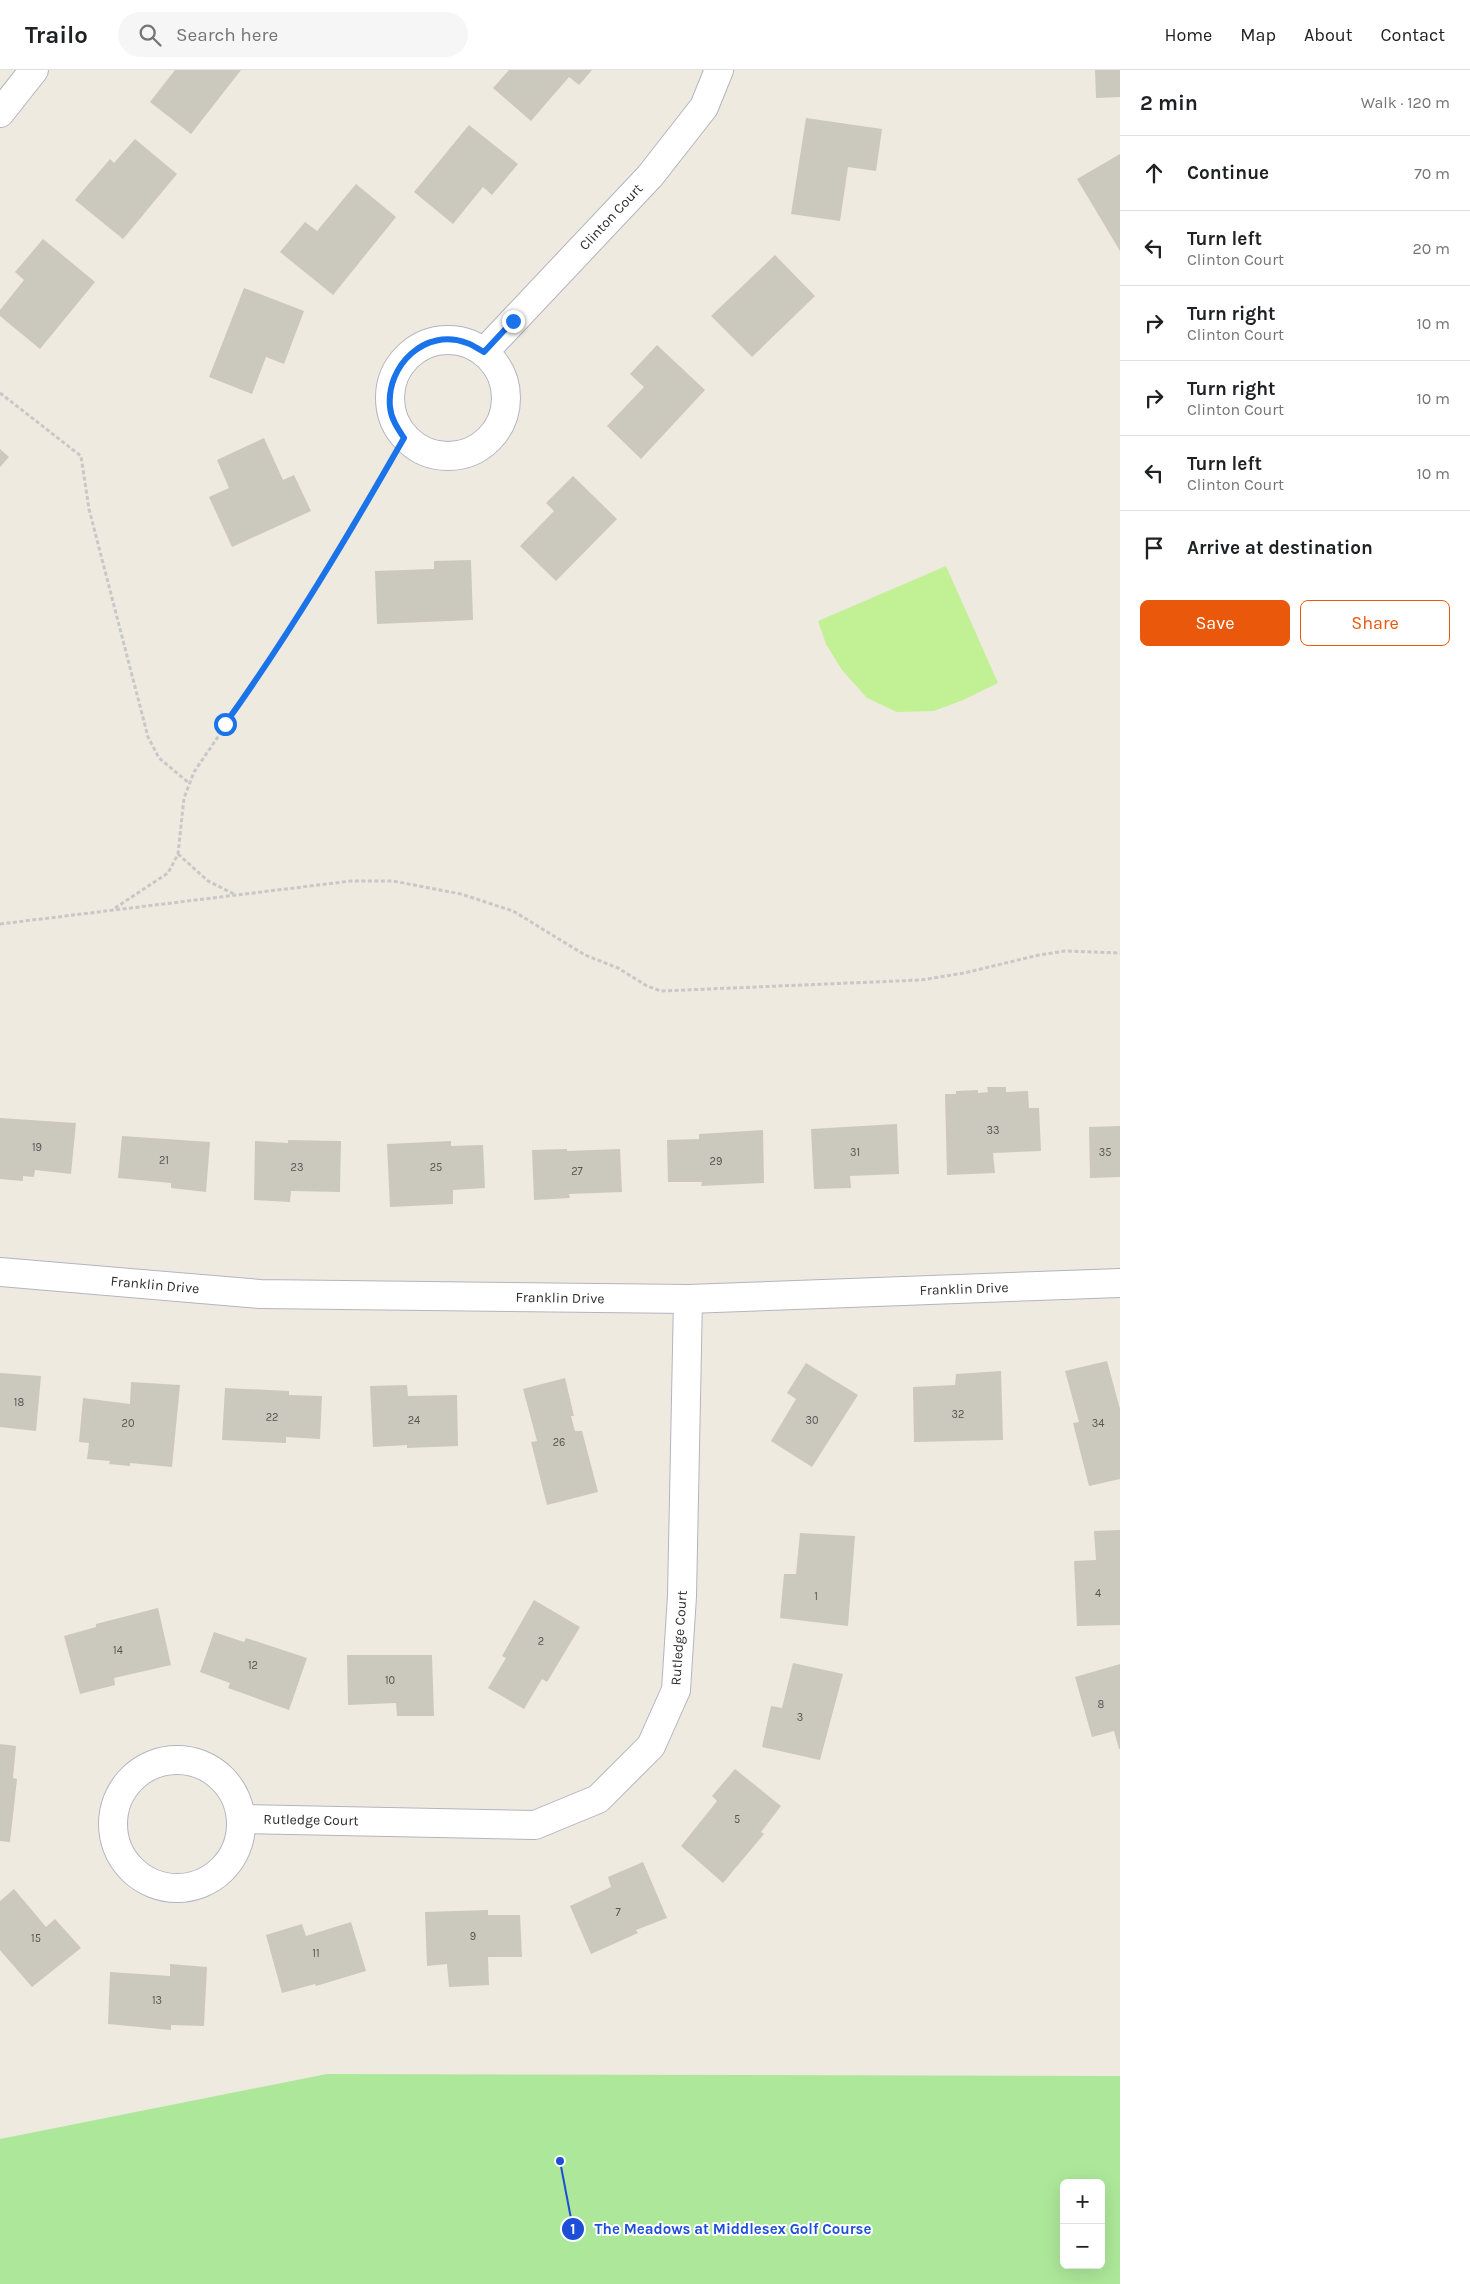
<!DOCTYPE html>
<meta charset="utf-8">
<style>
:root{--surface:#fff;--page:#f6f6f6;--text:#202124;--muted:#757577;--line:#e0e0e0;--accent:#ea580c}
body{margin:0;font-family:Karla,sans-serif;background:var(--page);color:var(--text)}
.controls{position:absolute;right:15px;bottom:15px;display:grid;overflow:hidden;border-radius:8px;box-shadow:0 5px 20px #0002}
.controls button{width:45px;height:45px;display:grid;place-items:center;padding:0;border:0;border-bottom:1px solid var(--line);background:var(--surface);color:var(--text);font:25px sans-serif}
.stop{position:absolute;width:15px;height:15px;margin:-11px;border:4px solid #1a73e8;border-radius:50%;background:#fff}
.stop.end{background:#1a73e8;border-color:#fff;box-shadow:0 1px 5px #0008}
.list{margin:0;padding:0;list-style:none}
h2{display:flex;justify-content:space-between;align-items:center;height:65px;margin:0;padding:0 20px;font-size:21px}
h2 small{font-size:16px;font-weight:400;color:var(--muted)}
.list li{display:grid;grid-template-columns:32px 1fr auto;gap:15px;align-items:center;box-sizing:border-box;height:75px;padding:0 20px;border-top:1px solid var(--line)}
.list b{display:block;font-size:19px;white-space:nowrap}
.list p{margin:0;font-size:16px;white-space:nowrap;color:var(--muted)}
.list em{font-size:16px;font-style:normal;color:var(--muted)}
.actions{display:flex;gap:10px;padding:15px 20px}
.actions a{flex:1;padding:11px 0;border:1px solid var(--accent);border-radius:8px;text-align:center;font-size:18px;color:var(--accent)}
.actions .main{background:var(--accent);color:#fff}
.icon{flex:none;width:28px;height:28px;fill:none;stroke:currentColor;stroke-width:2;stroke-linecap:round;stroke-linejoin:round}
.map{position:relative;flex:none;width:1120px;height:2214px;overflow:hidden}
header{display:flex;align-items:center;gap:30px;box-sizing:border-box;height:70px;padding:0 25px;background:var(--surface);border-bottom:1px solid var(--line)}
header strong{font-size:24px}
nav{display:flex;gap:28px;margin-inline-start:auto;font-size:18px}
.search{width:350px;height:45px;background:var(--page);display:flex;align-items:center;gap:12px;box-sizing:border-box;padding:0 18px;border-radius:28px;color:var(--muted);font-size:19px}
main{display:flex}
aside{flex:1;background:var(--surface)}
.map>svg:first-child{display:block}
.green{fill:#ade89a;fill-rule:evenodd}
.pitch{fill:#c1f095}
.building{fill:#cbc8be}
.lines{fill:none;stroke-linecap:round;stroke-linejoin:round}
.street-casing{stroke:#b3b4c1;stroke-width:30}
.path{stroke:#c8c8c8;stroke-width:3;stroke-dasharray:4 2.5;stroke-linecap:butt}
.street{stroke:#fff;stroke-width:28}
.route{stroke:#1a73e8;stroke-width:6}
.labels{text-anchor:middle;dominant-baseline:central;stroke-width:4;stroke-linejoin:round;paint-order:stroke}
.number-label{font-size:11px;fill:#545451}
.street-label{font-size:14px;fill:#2d2d2d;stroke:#fff}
.leader{fill:none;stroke:#1d4ed8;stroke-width:2}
.callout-dot{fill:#1d4ed8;stroke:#fff;stroke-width:2}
.mark-label{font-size:15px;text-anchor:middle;font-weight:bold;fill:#fff}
.callout-label{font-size:15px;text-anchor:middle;font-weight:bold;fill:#1d4ed8;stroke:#fff;stroke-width:4;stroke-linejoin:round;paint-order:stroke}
</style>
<header>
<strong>Trailo</strong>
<div class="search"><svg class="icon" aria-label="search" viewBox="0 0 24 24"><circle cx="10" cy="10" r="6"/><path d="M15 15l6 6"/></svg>Search here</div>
<nav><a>Home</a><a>Map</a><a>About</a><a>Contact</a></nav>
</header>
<main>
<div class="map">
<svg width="1120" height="2214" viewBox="0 0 1120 2214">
<rect width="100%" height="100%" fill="#efeae0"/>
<path class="green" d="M327,2004L1120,2006V2214H0V2069ZM1064,2113H1101V2195H1064Z"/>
<path class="pitch" d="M946,496L998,613L963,630L934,641L897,642L867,628L842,600L826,574L818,551Z"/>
<g class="building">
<path d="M175,0H241L191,64L150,32Z"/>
<path d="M509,0H592L579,15L569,7L531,51L493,18Z"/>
<path d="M1095,0H1120V27L1096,28Z"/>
<path d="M806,48L882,59L876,101L848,97L840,151L791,144Z"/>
<path d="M469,55L518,94L492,125L483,117L453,154L414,122Z"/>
<path d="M135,69L177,104L123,169L75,130L110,89L114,93Z"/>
<path d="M1120,84V181L1077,109Z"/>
<path d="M356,114L396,147L333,225L280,182L305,152L317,161Z"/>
<path d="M43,169L95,212L40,279L0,246V240L24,210L15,202Z"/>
<path d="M775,185L815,226L752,287L711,246Z"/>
<path d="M244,218L304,241L284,294L266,287L252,324L209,307Z"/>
<path d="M657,275L705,320L641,389L607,356L644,317L630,304Z"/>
<path d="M264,368L283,410L294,405L311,441L232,477L209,427L229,418L217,390Z"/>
<path d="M0,379L9,387L0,397Z"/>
<path d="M573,406L617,449L556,511L520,476L554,441L546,433Z"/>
<path d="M471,490L473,550L377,554L375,501L434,499V491Z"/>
<path d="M987,1017H1006V1022L1028,1021L1029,1038H1039L1041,1081L993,1083L995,1103L947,1105L945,1024H956V1021L978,1020V1023L988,1022Z"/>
<path d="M0,1048L76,1053L71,1104L35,1100L34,1107L23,1106V1111L0,1109Z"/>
<path d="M897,1054L899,1104L850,1106L851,1118L814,1119L811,1059Z"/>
<path d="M1120,1056V1107L1090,1108L1089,1057Z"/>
<path d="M763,1060L764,1113L701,1116L702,1112H668L667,1070L699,1069V1064Z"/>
<path d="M122,1066L210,1072L206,1122L171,1118V1113L118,1108Z"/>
<path d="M288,1070L341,1071L340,1122L291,1121L290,1132L254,1130L255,1071L288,1073Z"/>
<path d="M451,1071V1076L483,1075L485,1118L453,1120V1134L390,1137L387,1074Z"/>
<path d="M567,1079V1081L620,1079L622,1122L569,1124L570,1128L534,1130L532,1080Z"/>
<path d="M1107,1291L1120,1339V1409L1089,1416L1073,1353L1079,1352L1065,1301Z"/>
<path d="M806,1293L858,1325L812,1397L771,1371L796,1329L787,1323Z"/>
<path d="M1001,1301L1003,1370L914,1372L913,1317L955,1315L956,1304Z"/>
<path d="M0,1303L41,1306L36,1361L0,1357Z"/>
<path d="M565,1308L574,1346H571L575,1361H582L598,1422L547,1435L531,1372L537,1371L523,1319Z"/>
<path d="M131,1312L180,1315L172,1397L130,1393V1396L109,1394L110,1391L87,1389L89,1373L79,1372L83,1328L130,1334Z"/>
<path d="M407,1315L408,1326L457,1325L458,1376L407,1378V1375L373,1377L370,1316Z"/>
<path d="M225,1318L289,1321V1325L322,1326L320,1369L286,1367V1373L222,1370Z"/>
<path d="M1120,1460V1555L1077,1556L1074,1491L1096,1490L1094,1461Z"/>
<path d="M800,1463L855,1466L848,1556L780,1548L784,1504H796Z"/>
<path d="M534,1530L580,1557L547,1612L542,1609L524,1639L488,1618L506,1588L502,1586Z"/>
<path d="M158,1538L171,1595L114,1608L115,1615L80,1624L64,1566L96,1557V1554Z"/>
<path d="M214,1562L244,1572L246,1568L307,1588L289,1640L228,1618L230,1613L200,1602Z"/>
<path d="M347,1585H432L434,1646H397L396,1633L348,1635Z"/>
<path d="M793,1593L843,1604L820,1690L762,1677L771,1636L782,1638Z"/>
<path d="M1120,1594V1679H1119L1114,1661L1092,1667L1075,1607Z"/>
<path d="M0,1674L16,1676L13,1708L17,1709L10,1772L0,1771Z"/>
<path d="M735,1699L781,1736L761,1762L764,1764L723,1813L681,1776L717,1731L712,1726Z"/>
<path d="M643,1792L667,1848L636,1860L638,1863L591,1884L570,1836L611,1817L608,1807Z"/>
<path d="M14,1819L46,1857L55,1849L81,1878L32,1917L0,1880V1831Z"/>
<path d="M488,1840V1845H520L522,1887H488L489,1915L449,1917L447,1894L427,1896L425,1842Z"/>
<path d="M351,1852L366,1901L316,1916L315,1914L282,1923L266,1865L302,1854L306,1866Z"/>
<path d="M170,1894L207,1897L204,1956L171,1955V1960L108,1954L110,1902L170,1906Z"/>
</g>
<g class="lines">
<defs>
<g id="street">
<path d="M0,43L34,0"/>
<circle cx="448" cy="328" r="58"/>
<path d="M484,282L650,106L704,37L719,0"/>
<path d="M0,1202L260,1224L688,1229L1120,1213"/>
<circle cx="177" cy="1754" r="64"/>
<path d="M241,1749L535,1755L598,1729L651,1676L676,1620L682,1526L688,1229"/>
</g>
</defs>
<use href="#street" class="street-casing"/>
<g class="path">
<path d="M0,323L81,386L89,439L148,667L159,688L189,713"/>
<path d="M178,784L208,811L234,824"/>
<path d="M115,838L168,803L178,784L184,728L194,702L273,586L347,469L404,368"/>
<path d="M0,854L351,811H393L461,824L513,841L585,885L618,898L647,916L661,921L921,910L964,903L1039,885L1065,881L1120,883"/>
</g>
<use href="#street" class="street"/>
</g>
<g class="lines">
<path class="route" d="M225,654C291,562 348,466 404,368C398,359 391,349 390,337C386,296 425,257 467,273C473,275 478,279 484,282L513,251"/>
</g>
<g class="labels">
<g class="number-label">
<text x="993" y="1060">33</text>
<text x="37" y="1077">19</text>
<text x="855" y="1082">31</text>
<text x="1105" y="1082">35</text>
<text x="164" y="1090">21</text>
<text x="716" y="1091">29</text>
<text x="297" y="1097">23</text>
<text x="436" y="1097">25</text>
<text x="577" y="1101">27</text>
<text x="19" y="1332">18</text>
<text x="958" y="1344">32</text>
<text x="272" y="1347">22</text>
<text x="414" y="1350">24</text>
<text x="812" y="1350">30</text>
<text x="128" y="1353">20</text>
<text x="1098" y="1353">34</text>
<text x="559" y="1372">26</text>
<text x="1098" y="1523">4</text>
<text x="816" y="1526">1</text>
<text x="541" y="1571">2</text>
<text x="118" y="1580">14</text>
<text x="253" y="1595">12</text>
<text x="390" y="1610">10</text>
<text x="1101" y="1634">8</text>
<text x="800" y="1647">3</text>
<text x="737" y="1749">5</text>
<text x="618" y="1842">7</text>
<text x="473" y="1866">9</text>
<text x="36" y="1868">15</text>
<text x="316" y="1883">11</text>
<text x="157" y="1930">13</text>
</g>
<g class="street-label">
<text transform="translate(611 147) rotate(-47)">Clinton Court</text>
<text transform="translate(155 1215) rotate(5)">Franklin Drive</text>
<text transform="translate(964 1219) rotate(-2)">Franklin Drive</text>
<text transform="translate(560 1228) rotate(1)">Franklin Drive</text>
<text transform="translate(679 1568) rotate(-86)">Rutledge Court</text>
<text transform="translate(311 1750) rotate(1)">Rutledge Court</text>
</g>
</g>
<path class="leader" d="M560 2091L573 2159"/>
<g class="callout-dot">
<circle cx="560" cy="2091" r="5"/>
<circle cx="573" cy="2159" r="12"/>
</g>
<g class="mark-label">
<text x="573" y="2164">1</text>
</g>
<g class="callout-label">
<text x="733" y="2164">The Meadows at Middlesex Golf Course</text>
</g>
</svg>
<div class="controls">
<button>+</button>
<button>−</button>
</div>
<div class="stop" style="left:225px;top:654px"></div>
<div class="stop end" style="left:513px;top:251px"></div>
</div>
<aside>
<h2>2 min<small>Walk · 120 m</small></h2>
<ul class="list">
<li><svg class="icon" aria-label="ahead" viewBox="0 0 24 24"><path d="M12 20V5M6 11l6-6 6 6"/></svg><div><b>Continue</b></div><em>70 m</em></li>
<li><svg class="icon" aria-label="left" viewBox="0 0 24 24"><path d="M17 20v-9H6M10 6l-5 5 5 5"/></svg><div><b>Turn left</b><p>Clinton Court</p></div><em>20 m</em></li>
<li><svg class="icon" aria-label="right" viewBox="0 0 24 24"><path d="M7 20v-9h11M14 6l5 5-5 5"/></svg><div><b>Turn right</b><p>Clinton Court</p></div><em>10 m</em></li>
<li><svg class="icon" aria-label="right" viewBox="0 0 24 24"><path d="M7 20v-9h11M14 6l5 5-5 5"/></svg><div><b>Turn right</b><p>Clinton Court</p></div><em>10 m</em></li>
<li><svg class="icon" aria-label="left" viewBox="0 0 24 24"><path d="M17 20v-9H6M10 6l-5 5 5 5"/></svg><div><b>Turn left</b><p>Clinton Court</p></div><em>10 m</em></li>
<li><svg class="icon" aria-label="arrive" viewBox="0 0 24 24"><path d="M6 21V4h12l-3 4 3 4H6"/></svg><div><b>Arrive at destination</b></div></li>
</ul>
<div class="actions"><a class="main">Save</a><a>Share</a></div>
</aside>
</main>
